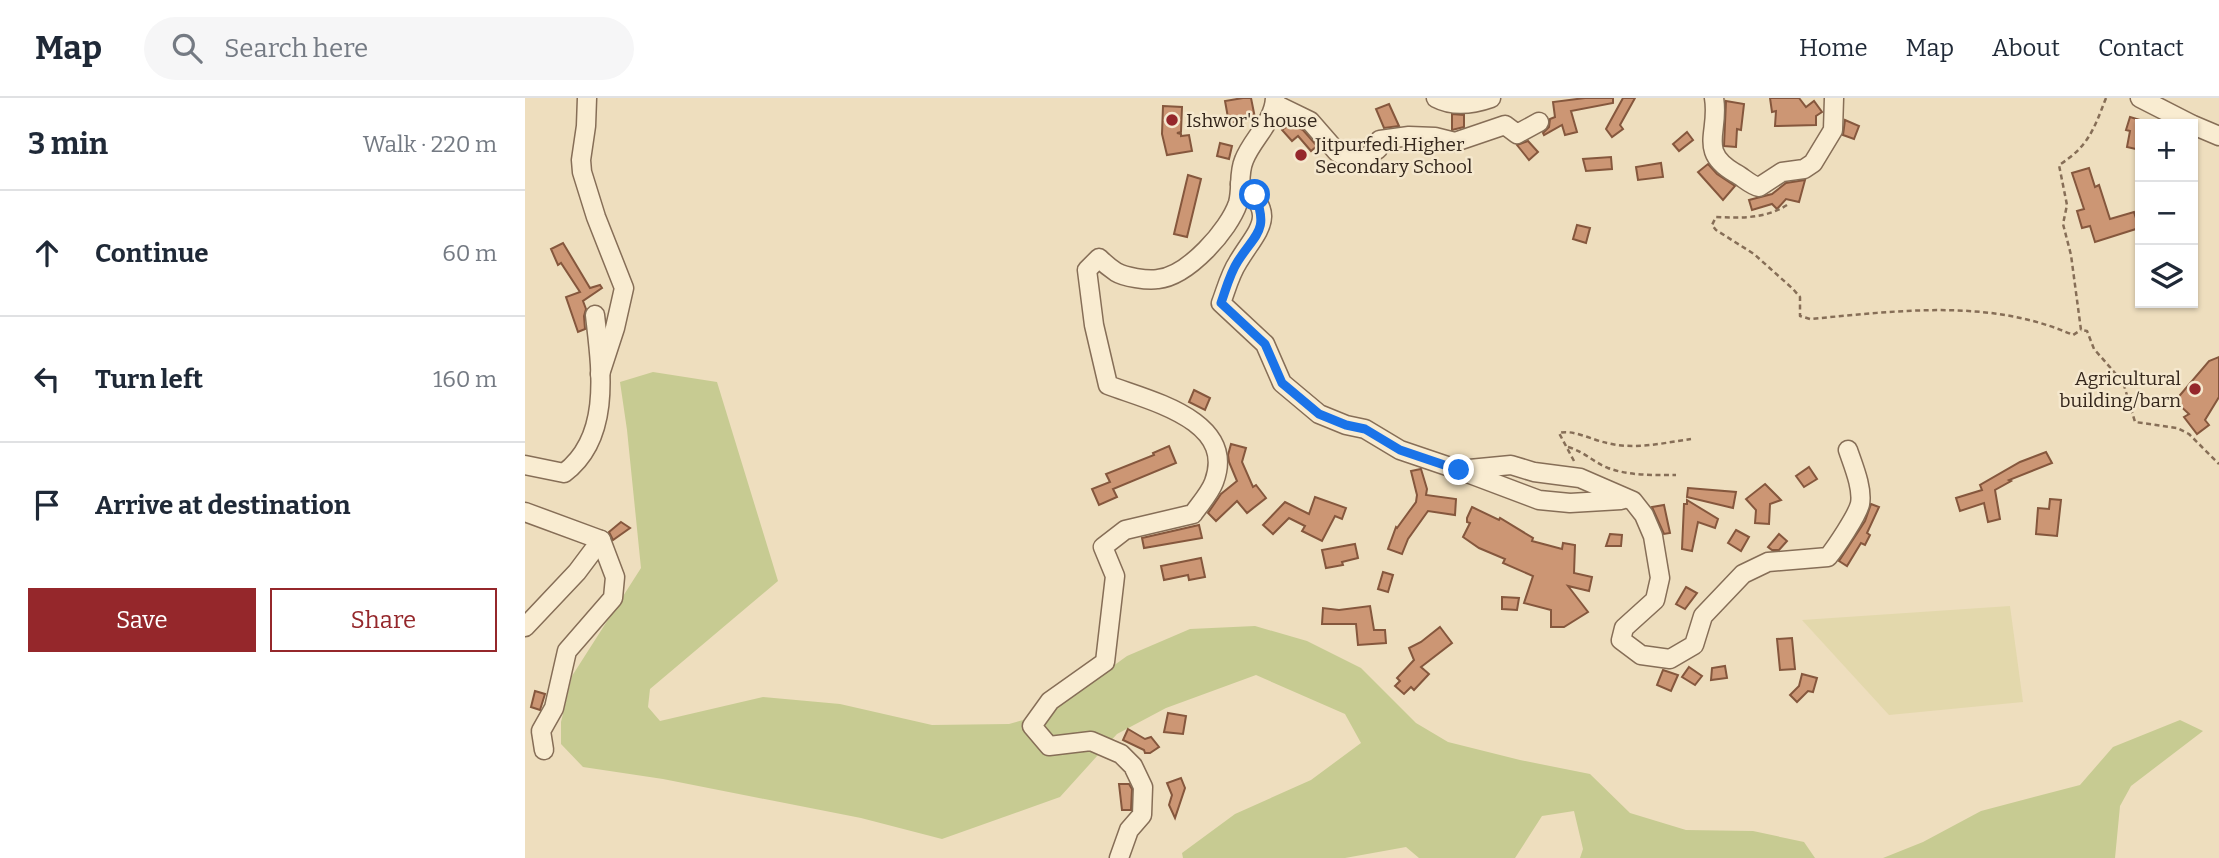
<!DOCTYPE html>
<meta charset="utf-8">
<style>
:root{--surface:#fff;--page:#f6f6f7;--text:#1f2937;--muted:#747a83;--line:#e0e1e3;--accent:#95272b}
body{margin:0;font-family:Bitter,serif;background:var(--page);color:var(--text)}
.controls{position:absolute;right:21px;top:21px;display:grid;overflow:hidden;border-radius:0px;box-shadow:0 2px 5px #0004}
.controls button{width:63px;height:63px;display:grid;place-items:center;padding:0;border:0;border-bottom:2px solid var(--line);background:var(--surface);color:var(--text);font:35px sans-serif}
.stop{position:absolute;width:21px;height:21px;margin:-16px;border:5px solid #1a73e8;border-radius:50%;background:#fff}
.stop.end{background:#1a73e8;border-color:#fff;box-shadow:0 2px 7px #0008}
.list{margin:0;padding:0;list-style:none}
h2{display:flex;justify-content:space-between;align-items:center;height:91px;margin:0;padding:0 28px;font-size:30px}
h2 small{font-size:23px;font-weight:400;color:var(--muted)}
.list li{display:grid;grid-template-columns:46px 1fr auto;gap:21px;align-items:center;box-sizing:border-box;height:126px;padding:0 28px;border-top:2px solid var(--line)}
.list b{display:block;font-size:26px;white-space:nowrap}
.list em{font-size:23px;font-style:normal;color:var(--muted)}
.actions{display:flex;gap:14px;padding:21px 28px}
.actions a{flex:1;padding:16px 0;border:2px solid var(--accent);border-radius:0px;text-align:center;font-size:24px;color:var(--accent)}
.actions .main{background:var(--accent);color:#fff}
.icon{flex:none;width:38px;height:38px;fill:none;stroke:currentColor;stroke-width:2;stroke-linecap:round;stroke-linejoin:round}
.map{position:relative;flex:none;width:1694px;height:760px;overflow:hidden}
header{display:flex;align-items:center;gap:42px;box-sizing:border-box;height:98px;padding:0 35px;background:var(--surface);border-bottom:2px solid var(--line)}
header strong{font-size:33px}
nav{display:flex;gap:38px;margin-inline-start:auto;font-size:24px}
.search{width:490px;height:63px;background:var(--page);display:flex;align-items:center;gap:18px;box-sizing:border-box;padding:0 24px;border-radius:38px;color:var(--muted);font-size:26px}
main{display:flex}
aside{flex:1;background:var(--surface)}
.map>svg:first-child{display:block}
.farmland{fill:#e3d8ac}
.green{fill:#c7cb92}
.building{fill:#cc9674;stroke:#85573d;stroke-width:2}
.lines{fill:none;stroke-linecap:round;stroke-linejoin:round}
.minor-casing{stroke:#866e57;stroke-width:21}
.path{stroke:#866e57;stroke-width:2.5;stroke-dasharray:5 3.5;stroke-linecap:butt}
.minor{stroke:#f9ecd1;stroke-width:18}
.route{stroke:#1a73e8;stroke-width:9}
.poi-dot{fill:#95272b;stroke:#f5e8ce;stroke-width:2.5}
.labels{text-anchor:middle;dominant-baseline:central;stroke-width:5;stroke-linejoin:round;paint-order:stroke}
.poi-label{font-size:19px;fill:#35271c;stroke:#f5e8ce;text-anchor:start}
</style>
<header>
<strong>Map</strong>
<div class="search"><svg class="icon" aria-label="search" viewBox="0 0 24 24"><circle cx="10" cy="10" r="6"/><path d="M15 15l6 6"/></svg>Search here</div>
<nav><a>Home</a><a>Map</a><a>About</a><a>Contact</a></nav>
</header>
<main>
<aside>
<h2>3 min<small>Walk · 220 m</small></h2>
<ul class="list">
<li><svg class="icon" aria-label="ahead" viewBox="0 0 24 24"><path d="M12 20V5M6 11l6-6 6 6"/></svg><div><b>Continue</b></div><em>60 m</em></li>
<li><svg class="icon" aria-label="left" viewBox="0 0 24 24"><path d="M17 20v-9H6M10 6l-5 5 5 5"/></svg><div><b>Turn left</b></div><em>160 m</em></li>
<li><svg class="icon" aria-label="arrive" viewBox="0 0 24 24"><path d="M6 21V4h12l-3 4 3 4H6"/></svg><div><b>Arrive at destination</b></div></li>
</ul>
<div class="actions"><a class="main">Save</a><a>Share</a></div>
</aside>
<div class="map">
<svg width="1694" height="760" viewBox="0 0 1694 760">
<rect width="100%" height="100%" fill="#eedebe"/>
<path class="farmland" d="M1485,508L1498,604L1364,617L1277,522Z"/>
<g class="green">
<path d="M128,274L192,284L253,483L125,591L123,609L135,623L238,599L315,606L407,627L484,626L523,615L602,558L665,531L730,528L782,543L836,570L891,625L923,644L995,662L1065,676L1105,715L1161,732L1228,733L1279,744L1290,760H1055L1058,751L1049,713L1017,718L990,760H894L881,749L820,760H658L657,755L710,716L786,682L836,645L820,616L731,577L641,610L592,636L535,699L417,741L336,720L138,681L58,669L36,646V624L47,578L116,470L102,332L95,284Z"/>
<path d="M1655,622L1678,633L1606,688L1595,708L1590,760H1358L1398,744L1456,713L1555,687L1588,649Z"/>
</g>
<g class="building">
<path d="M718,0H726L730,20L704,25L700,3Z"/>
<path d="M1060,0H1088V5L1046,13L1052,34L1040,37L1037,27L1019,37L1018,35L1024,29L1025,21L1030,19L1028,4Z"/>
<path d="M1098,0H1110L1095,27L1098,31L1087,39L1081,31Z"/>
<path d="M1245,0H1274L1281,9L1289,3L1297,14L1291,18V27L1250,28L1251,13L1247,14Z"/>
<path d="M1201,3L1219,6L1216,32L1212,31L1211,49L1199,48Z"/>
<path d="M864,6L874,28L859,30L851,11Z"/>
<path d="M638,8L657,9L656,34L652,35L656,36V38L664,37L667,53L642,57L637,36Z"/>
<path d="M927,16L939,17V29L927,32Z"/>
<path d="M1605,19L1615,22V52L1602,49L1605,33L1601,32Z"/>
<path d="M1320,22L1334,28L1329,41L1318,37Z"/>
<path d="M765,26L778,32L792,48L786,53L773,38L767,43L757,32Z"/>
<path d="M1162,34L1168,42L1154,53L1148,46Z"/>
<path d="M1003,43L1013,54L1004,62L992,47Z"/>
<path d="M695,45L707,48L704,61L692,58Z"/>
<path d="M1086,59L1087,71L1061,73L1058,61Z"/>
<path d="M1136,65L1138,79L1113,82L1111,69Z"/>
<path d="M1183,66L1192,76L1210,88L1198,102L1173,74Z"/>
<path d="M1564,70L1570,89L1574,87L1585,121L1609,114L1614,130L1570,144L1565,128L1557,130L1552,113L1559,111L1547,75Z"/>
<path d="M663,77L676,81L662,139L649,136Z"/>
<path d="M1280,82L1274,104L1261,101L1252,111L1247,106L1227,112L1224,102L1247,96L1261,85Z"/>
<path d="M1052,127L1065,130L1061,145L1048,141Z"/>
<path d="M38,145L65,190L75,187L77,190L58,203L61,211L59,218L60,231L53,234L41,199L55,194L36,165L33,167L26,151Z"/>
<path d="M1694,259V299L1680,322L1684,327L1672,336L1659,319L1664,316L1650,303L1684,263Z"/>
<path d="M669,292L685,300L680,312L664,304Z"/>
<path d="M706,346L721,350L717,364L728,389L731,387L741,400L722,415L712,403L691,423L683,415L696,396L712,383L704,364L703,357Z"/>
<path d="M644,348L651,365L588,391L592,399L574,407L567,391L585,384L581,376L629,357L628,355Z"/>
<path d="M1521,354L1527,365L1484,382L1486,383L1470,392L1475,421L1463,424L1459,405L1435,413L1431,400L1457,392L1455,387L1495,364Z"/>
<path d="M1284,369L1292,381L1279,389L1271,378Z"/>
<path d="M896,371L902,391L901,397L931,401L930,417L903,413L883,441L877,456L863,451L871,429L872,430L891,404L892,397L886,373Z"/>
<path d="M1240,386L1256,402L1245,406L1244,426L1230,425L1231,412L1221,401Z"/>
<path d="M1163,390L1211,394L1208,410L1162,399Z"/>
<path d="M790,399L821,410L817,421L810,418L797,443L777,433L780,428L764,420L748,436L738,427L760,404L784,416Z"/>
<path d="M1525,401L1536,402L1532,438L1511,436L1513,410L1524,411Z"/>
<path d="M1162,402L1193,421L1190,430L1173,424L1167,453L1157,451L1159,406H1162Z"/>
<path d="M1346,406L1354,409L1342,435L1345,437L1340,447L1336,445L1322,468L1314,463L1340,423Z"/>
<path d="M1139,407L1145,435L1139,436L1127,409Z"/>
<path d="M947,409L974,422L975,420L1008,440L1007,443L1037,451L1038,445L1050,447L1049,475L1067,479L1064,493L1043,488L1063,514L1039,529H1026V512L999,505L1008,478L978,465L980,461L954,450L938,439L945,425L942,424V420Z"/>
<path d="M96,424L105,430L88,442L84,434Z"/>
<path d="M674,427L677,440L619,450L617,440Z"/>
<path d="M1211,432L1224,439L1216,453L1203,445Z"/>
<path d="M1085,436L1097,437L1096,448H1081Z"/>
<path d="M1254,436L1262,443L1254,452H1247L1243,449Z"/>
<path d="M830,446L833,460L817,464L818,467L801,470L797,452Z"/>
<path d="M676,460L680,479L664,482L663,477L639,482L636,468Z"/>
<path d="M858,474L868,477L863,494L853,491Z"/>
<path d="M1161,489L1172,495L1160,511L1151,506Z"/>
<path d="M977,499L994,500L992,512L977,511Z"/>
<path d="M845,508L849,532H860L861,545L833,547L831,526H797L798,510L814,512Z"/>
<path d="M915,529L927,545L896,569L904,576L889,592L886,589L879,596L870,588L875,583L872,580L889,562L884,550L896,544Z"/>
<path d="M1267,540L1270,571L1255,572L1252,541Z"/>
<path d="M1200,568L1202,580L1186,582L1187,570Z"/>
<path d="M1164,569L1177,578L1170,587L1157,579Z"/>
<path d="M1138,572L1153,577L1146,593L1132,587Z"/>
<path d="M1277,576L1292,580L1288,594L1283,593L1272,604L1265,597L1274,588Z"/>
<path d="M10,593L20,596L15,612L6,609Z"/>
<path d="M643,615L661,618L658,636L639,634Z"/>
<path d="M603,631L620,641L626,639L634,649L625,655H620L619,652L598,642Z"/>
<path d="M656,680L660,690L650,720L644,707L647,697L642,685Z"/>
<path d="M594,686H604L607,691L606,712H597Z"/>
</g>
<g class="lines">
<defs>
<g id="minor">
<path d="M62,0L61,28L56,62L57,74L71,119L99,190L90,230L75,276"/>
<path d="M911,0C928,9 949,6 966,0"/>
<path d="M1189,0C1195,34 1172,53 1210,75C1218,79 1225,87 1234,89L1257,74L1279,71L1288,65L1308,32L1309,0"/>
<path d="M1615,0L1666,26"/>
<path d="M750,6L785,23L812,54L832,65L853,51L855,42L884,38L910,39L930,44L980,27L992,36L1014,24"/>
<path d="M1668,27L1694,38"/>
<path d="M715,86C755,117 732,132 713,164C705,176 701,192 696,205L740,246L757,285L794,316L821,327L840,331L875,352L934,372L986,367L1009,374L1055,380L1108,403L1119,417L1128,438L1135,480L1130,502L1099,530L1096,542L1116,557L1145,561L1169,547L1178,518L1218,476L1243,464L1303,459C1311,449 1332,418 1335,406C1338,390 1328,367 1323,352"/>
<path d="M0,367L39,375C87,339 76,270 70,217"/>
<path d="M937,373L1014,402L1045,405L1096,402"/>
<path d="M0,414L76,442L52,474L0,529"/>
<path d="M19,652L16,633L29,610L42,553L88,500L90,479L76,442"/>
<path d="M594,760L604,732L617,717L618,689L608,668L596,656L566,643L524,648L507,628L525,603L580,564L590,478L578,449L600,432L668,416C675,406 685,395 689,384C712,322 625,303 583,287L569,227L562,172L574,160C579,165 585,170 591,174C599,179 623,183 633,181C663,178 704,132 713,105C717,91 713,76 719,62C727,41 749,24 750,0"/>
</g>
</defs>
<use href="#minor" class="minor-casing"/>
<g class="path">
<path d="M1581,0C1569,31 1563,49 1534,67L1542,107L1538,126L1546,157L1556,232L1562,233L1569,251L1598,284L1610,324L1652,330L1664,336L1694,366"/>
<path d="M1262,107C1240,121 1216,120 1191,119L1187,127L1191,132L1229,156L1268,191L1275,199V218L1285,221C1373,213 1465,200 1548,237L1556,232"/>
<path d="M1043,349C1060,354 1068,364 1083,370C1105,378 1128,377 1151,377"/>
<path d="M1049,363L1034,335C1048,331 1067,342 1082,345C1110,352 1138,345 1166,341"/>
</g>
<use href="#minor" class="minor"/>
</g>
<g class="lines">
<path class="route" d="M730,97C744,133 731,135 713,163C705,175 701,191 696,205L740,246L757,285L794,316L821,327L840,331L875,352L934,372"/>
</g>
<g class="poi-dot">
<circle cx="647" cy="22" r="7"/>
<circle cx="776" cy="57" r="7"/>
<circle cx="1670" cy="291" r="7"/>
</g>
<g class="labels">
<g class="poi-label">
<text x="661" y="22">Ishwor's house</text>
<text x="790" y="46">Jitpurfedi Higher<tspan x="790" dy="22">Secondary School</tspan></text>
<text x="1656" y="280" text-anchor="end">Agricultural<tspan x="1656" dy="22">building/barn</tspan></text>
</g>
</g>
</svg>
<div class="controls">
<button>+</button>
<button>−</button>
<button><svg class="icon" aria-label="layers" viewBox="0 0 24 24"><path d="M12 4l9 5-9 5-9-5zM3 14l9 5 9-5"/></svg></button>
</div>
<div class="stop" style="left:730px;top:97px"></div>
<div class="stop end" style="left:934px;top:372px"></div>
</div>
</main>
